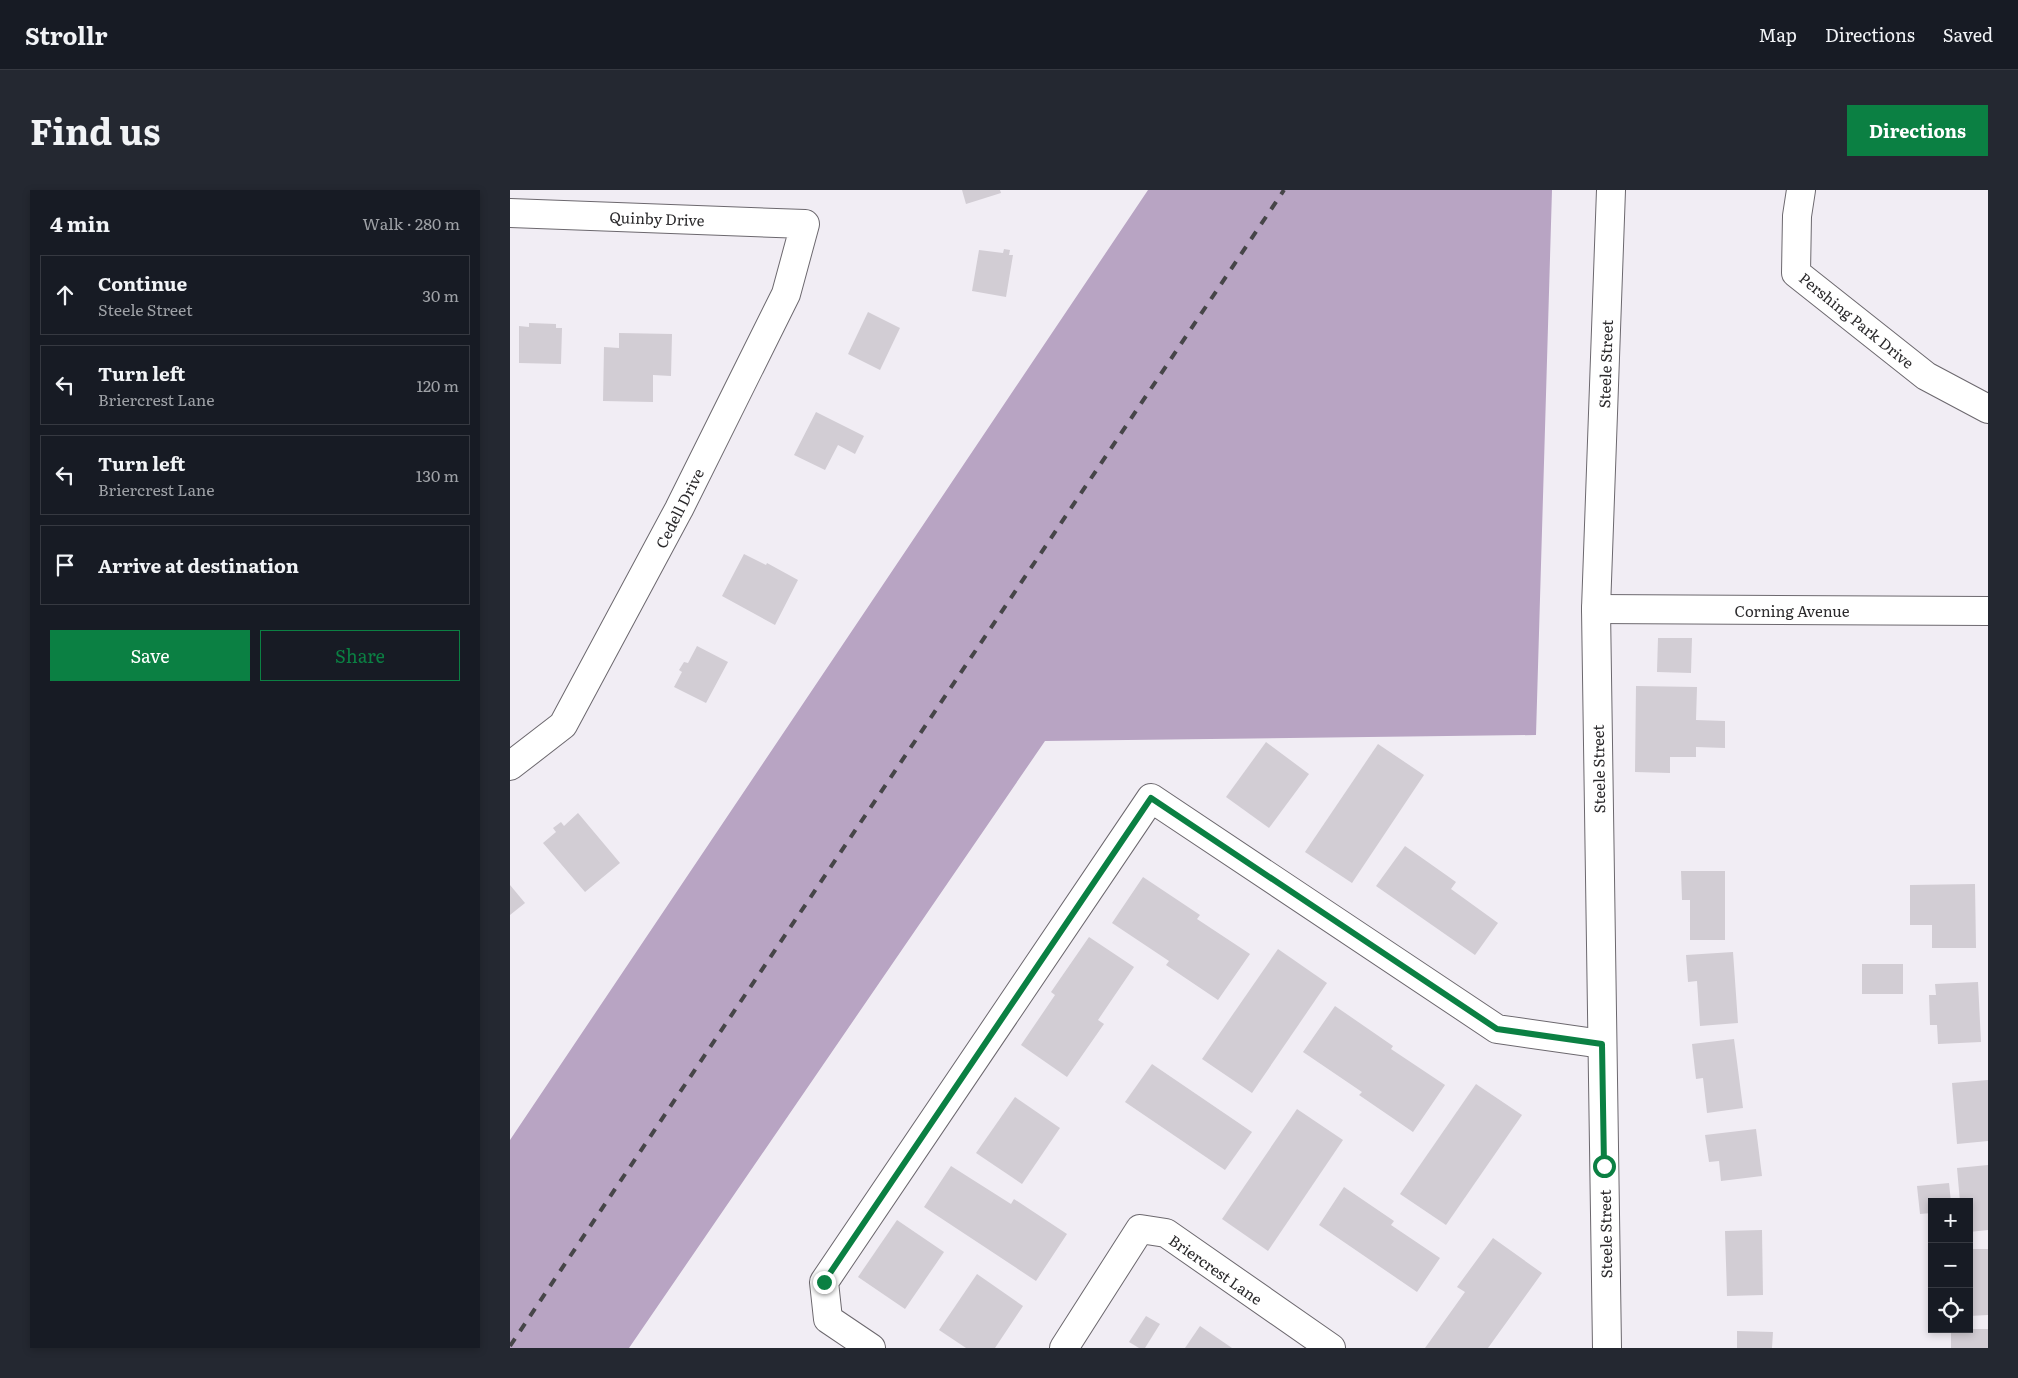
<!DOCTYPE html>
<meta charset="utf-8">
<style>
:root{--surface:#171b24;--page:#242831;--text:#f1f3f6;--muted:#9ea1a6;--line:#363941;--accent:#0b8043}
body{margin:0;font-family:Literata,serif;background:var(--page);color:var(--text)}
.controls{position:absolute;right:15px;bottom:15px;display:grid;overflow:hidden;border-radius:0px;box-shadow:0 2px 8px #0003}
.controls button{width:45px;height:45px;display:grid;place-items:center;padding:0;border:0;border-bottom:1px solid var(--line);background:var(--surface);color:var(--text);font:25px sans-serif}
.stop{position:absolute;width:15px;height:15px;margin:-11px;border:4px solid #0b8043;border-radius:50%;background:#fff}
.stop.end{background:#0b8043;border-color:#fff;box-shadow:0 1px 5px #0008}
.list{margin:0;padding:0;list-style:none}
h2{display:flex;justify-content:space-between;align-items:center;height:65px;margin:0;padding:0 20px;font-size:21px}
h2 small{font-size:16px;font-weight:400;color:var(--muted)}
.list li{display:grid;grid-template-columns:32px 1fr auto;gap:15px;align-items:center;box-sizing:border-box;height:80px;margin:0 10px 10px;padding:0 10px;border:1px solid var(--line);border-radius:0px}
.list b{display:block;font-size:19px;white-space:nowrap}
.list p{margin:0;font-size:16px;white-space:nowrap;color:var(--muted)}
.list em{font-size:16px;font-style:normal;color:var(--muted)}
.actions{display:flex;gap:10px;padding:15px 20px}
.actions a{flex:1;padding:11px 0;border:1px solid var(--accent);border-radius:0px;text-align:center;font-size:18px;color:var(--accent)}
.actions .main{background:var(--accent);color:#fff}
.icon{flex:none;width:28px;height:28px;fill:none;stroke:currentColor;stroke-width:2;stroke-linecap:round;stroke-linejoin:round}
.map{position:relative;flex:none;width:1478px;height:1158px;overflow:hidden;border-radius:0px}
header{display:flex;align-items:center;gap:30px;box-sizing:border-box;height:70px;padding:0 25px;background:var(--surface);border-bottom:1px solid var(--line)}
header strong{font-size:24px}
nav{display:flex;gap:28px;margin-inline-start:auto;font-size:18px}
.intro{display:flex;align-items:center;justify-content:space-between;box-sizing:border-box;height:120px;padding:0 30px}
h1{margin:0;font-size:35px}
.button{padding:12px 22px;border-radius:0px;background:var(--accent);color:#fff;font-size:18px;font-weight:700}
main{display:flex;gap:30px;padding:0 30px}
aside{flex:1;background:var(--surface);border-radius:0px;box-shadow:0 2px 8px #0003}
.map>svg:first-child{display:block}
.forest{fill:#b8a4c3}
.building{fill:#d2cdd4}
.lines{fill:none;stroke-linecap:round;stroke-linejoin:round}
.minor-casing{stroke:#6c686e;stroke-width:30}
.minor{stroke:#fff;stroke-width:28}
.rail{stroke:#464548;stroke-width:4;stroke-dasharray:9 9;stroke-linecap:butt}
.route{stroke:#0b8043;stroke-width:6}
.labels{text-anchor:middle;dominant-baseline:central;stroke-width:4;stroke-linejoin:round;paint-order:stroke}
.street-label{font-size:15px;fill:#2b2a2c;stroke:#fff}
</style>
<header>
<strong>Strollr</strong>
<nav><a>Map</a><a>Directions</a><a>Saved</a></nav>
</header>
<div class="intro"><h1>Find us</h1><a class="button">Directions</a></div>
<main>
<aside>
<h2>4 min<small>Walk · 280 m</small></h2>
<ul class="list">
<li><svg class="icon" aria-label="ahead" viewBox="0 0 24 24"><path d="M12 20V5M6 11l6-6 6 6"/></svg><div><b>Continue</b><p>Steele Street</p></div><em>30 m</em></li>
<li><svg class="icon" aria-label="left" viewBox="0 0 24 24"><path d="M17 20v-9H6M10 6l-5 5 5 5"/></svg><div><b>Turn left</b><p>Briercrest Lane</p></div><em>120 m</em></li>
<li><svg class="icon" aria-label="left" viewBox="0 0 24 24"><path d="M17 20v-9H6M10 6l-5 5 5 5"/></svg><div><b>Turn left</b><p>Briercrest Lane</p></div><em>130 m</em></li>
<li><svg class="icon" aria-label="arrive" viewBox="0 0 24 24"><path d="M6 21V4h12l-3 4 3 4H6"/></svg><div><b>Arrive at destination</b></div></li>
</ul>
<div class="actions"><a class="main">Save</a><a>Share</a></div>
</aside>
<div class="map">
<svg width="1478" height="1158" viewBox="0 0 1478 1158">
<rect width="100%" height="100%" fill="#f1edf4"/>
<path class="forest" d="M638,0H1042L1026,545L535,551L119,1158H0V950Z"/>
<g class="building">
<path d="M452,0H490L491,3L456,14Z"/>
<path d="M494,59L500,60L499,65H503L496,107L462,101L469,60L493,63Z"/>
<path d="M358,122L390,138L370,180L338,164Z"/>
<path d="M19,133L46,134V138H52L51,174L9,173V136L19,137Z"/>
<path d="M109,143L162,144L161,186L143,185V212L93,211L94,157L109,158Z"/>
<path d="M306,222L354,246L345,264L328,255L315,280L284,265Z"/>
<path d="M234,364L256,375L257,373L288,390L265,435L212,406Z"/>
<path d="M1148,448H1182L1181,483L1147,482Z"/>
<path d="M187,456L218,472L196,513L164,497L172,482L169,480L174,472L178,473Z"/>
<path d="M1126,496L1187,497L1186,530L1215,531V558L1186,557V567H1160V583L1125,582Z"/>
<path d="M756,552L799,584L759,638L716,607Z"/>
<path d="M868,554L914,585L842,693L795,662Z"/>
<path d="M68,623L110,673L75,702L33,653L46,642L43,638L51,632L54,636Z"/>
<path d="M895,656L946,692L941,699L988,733L965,765L866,696Z"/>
<path d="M1171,681H1215V750H1180V710H1172Z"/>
<path d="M633,687L690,725L687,729L740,764L708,810L656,775L659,771L602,733Z"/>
<path d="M1465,694L1466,758H1422V735H1400V695Z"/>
<path d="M0,695L15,713L0,725Z"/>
<path d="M579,747L624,777L588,830L594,834L557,887L511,855L545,805L541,802Z"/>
<path d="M768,759L817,793L742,903L692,869Z"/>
<path d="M1223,762L1228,833L1190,836L1187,791L1178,792L1176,765Z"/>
<rect x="1352" y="774" width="41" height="30"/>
<path d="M1468,792L1471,852L1428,854L1427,835H1420L1419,805H1426L1425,794Z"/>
<path d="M825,816L883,856L881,859L935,895L903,942L849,905L852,902L793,862Z"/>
<path d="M1224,849L1233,918L1197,923L1193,888L1186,889L1182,854Z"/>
<path d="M642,874L742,942L715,980L615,912Z"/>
<path d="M1478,890V951L1447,954L1442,893Z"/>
<path d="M966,894L1012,925L936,1035L890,1004Z"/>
<path d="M505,907L550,938L512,994L466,963Z"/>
<path d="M787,919L833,950L758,1061L712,1029Z"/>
<path d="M1246,939L1252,986L1211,991L1209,971L1199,972L1195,945Z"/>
<path d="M1478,975V1040L1459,1042V1012H1450L1447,978Z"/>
<path d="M441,976L501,1014L504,1009L557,1044L526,1091L414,1017Z"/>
<path d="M1439,993L1441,1012H1422V1023L1410,1024L1407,996Z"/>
<path d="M834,997L884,1031L881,1035L930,1068L907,1102L809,1035Z"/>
<path d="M387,1030L434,1062L395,1119L348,1087Z"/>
<path d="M1252,1040L1253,1105L1217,1106L1215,1041Z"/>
<path d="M983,1048L1032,1083L978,1158H915L955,1102L947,1097Z"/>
<path d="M1459,1059H1478V1125L1459,1126Z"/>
<path d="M467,1084L513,1116L485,1158H456L429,1140Z"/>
<path d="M636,1126L650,1134L635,1158H629L619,1152Z"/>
<path d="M690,1136L722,1158H675Z"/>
<rect x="1441" y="1139" width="37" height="19"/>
<path d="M1227,1141L1263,1142L1262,1158H1227Z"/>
</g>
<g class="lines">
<defs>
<g id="minor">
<path d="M1291,0L1287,26L1286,83L1416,186L1478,219"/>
<path d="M0,23L295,34L276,104L169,319L53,535L0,576"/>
<path d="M1086,419L1478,421"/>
<path d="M361,1158L318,1129L314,1092L641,608L987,839L1092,854"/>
<path d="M554,1158L630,1039L656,1043L821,1158"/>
<path d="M1097,1158L1086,419L1101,0"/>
</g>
</defs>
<use href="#minor" class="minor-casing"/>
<use href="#minor" class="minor"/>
<path class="rail" d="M0,1156L774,0"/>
</g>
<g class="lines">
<path class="route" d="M314,1092L641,608L987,839L1092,854L1094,976"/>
</g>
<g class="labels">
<g class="street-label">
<text transform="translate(147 28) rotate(2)">Quinby Drive</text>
<text transform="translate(1347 130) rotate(39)">Pershing Park Drive</text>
<text transform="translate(1095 174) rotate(-88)">Steele Street</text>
<text transform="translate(169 318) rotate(-63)">Cedell Drive</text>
<text x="1282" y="420">Corning Avenue</text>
<text transform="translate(1088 579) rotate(-91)">Steele Street</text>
<text transform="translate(1095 1044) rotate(-91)">Steele Street</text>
<text transform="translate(706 1079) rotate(35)">Briercrest Lane</text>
</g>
</g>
</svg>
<div class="controls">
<button>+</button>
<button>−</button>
<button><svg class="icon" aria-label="locate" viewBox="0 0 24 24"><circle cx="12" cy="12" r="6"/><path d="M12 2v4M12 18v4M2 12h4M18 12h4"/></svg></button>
</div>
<div class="stop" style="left:1094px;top:976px"></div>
<div class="stop end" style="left:314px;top:1092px"></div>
</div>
</main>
